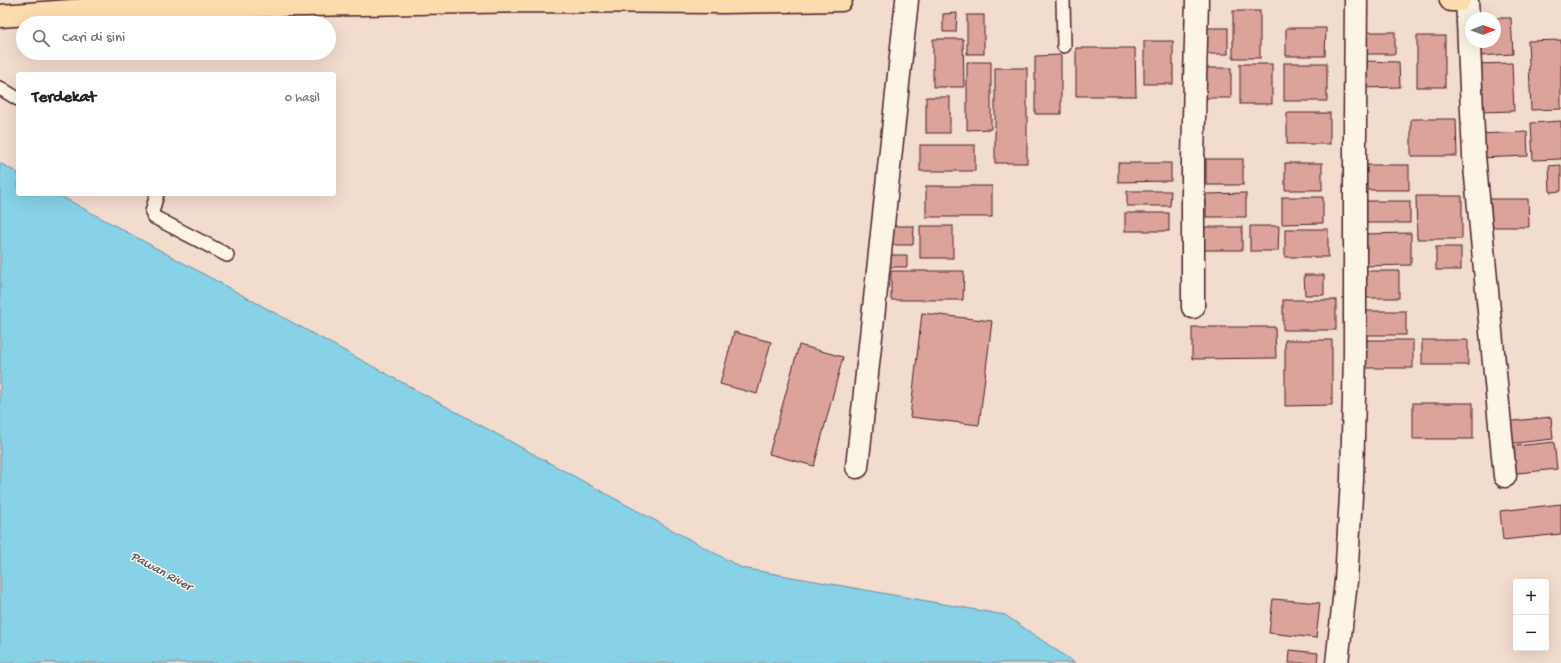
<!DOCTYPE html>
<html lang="id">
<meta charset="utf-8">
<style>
:root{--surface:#fff;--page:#f6f6f6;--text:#222;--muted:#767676;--line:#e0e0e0}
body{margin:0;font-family:"Gochi Hand",sans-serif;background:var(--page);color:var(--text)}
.controls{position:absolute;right:12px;bottom:12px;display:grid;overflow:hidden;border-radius:4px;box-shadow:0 4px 16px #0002}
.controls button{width:36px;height:36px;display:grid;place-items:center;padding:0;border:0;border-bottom:1px solid var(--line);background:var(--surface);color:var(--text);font:20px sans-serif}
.compass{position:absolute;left:1465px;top:12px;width:36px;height:36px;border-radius:50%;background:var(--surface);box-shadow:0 4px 16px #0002;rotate:89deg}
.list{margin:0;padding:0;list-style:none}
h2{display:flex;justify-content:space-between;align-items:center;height:52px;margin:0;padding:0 16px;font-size:17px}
h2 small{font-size:13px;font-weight:400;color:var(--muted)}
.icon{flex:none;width:22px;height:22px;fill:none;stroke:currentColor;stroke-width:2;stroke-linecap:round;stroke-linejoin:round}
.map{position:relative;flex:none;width:1561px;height:663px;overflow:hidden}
.search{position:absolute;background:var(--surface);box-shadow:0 4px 16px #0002;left:16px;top:16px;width:320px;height:44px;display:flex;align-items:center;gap:10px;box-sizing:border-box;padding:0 14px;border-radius:22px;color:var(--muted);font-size:15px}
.panel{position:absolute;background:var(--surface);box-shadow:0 4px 16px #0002;left:16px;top:72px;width:320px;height:124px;border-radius:4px}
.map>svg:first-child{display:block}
.water{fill:#87d2e7;stroke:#6f8a9c}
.building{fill:#dca39a;stroke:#4a1f2b}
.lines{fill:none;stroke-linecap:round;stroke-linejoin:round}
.lane-casing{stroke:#4a1f2b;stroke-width:16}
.street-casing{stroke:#4a1f2b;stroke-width:25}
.primary-casing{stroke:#4a1f2b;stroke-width:25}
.lane{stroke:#fcf5e5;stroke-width:13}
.street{stroke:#fcf5e5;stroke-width:22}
.primary{stroke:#fcdcac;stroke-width:22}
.labels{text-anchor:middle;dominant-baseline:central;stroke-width:3;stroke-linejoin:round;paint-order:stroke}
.water-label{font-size:13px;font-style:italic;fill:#5c5563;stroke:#fcf5e5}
</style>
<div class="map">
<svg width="1561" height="663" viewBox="0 0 1561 663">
<rect width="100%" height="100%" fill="#f2dcce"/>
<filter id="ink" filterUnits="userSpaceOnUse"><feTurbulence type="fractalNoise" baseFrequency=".025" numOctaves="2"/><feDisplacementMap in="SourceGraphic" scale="8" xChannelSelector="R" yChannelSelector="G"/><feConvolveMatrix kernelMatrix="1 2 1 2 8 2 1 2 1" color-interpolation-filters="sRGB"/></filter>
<g filter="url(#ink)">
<path class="water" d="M0,163L18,173V194H57L742,568L1005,615L1075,663H0Z"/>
<g class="building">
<rect x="1233" y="11" width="27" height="47"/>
<path d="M957,13L956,32H943V14Z"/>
<rect x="967" y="15" width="17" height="39"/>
<path d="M1495,18H1511L1513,54L1478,56V42H1495Z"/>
<rect x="1206" y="28" width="22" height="26"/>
<path d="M1286,28H1326L1325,56H1286Z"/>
<rect x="1364" y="32" width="31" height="22"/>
<rect x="1417" y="36" width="28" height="51"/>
<path d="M933,39H963L964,87H933Z"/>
<path d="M1561,40V109L1531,110L1528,41Z"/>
<rect x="1144" y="41" width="29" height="43"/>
<path d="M1076,48H1135L1136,96H1076Z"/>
<path d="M1061,55V114H1035V56Z"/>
<path d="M1362,61L1399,62L1400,87L1362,88Z"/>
<path d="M967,62H991V129L967,130Z"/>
<rect x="1284" y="63" width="43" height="38"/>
<path d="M1512,63L1514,111L1480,112L1478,64Z"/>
<rect x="1240" y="64" width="32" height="40"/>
<rect x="995" y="68" width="32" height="95"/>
<rect x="1203" y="68" width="28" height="30"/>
<rect x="926" y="97" width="24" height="36"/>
<rect x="1287" y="113" width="43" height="31"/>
<path d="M1411,119H1456L1457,156H1411Z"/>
<path d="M1561,121V159L1533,160L1531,123Z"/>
<path d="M1527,132L1528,156L1480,158L1478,134Z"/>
<rect x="920" y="145" width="55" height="26"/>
<rect x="1206" y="159" width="37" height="26"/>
<path d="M1118,163H1171V181L1118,182Z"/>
<rect x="1285" y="163" width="37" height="27"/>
<rect x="1360" y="165" width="49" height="25"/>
<path d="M1561,165V191L1550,192L1549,166Z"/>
<rect x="926" y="186" width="66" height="31"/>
<path d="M1127,191H1171L1170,206H1127Z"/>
<path d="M1246,193V217H1206V194Z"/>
<path d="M1416,196H1462V239H1417Z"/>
<path d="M1282,197H1323V223L1282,224Z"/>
<path d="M1489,199H1528L1529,227H1489Z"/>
<rect x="1362" y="201" width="48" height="22"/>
<rect x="1125" y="213" width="44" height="18"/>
<path d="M888,226H914L913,245H888Z"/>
<rect x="920" y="226" width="33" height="32"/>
<path d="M1250,226H1279L1278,251H1250Z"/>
<rect x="1203" y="227" width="39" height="23"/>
<rect x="1285" y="229" width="43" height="28"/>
<path d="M1411,233V265L1362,266V234Z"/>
<rect x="1436" y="247" width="25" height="23"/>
<path d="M888,255H907V267H887Z"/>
<path d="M891,271H964L963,300H891Z"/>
<rect x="1361" y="271" width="38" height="27"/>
<path d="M1304,275H1324V295H1305Z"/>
<rect x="1283" y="300" width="53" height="30"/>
<rect x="1366" y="311" width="40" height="24"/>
<path d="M922,313L992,321L979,425L910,417Z"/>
<path d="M1192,327H1275L1276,358L1192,359Z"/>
<path d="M734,332L771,342L757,394L720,384Z"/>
<path d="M1285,340H1332V405L1285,406Z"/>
<rect x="1362" y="340" width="51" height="28"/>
<rect x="1422" y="340" width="46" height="25"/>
<path d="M799,345L843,357L814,466L769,454Z"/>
<rect x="1413" y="403" width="60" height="36"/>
<path d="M1551,417L1553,439L1507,444L1505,422Z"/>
<path d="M1554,442L1557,469L1508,474L1506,447Z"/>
<path d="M1561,504V534L1503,540L1500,511Z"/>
<path d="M1273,599L1320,603L1316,638L1269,633Z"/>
<path d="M1290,650L1318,653L1317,663H1289Z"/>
</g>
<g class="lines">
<defs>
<g id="lane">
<path d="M1063,0L1064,46"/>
<path d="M0,88L18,99"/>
<path d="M157,194L152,212L154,217L227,255"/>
</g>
<g id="street">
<path d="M1467,0L1474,156L1505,476"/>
<path d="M1193,307V158L1197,0"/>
<path d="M857,467L907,0"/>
<path d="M1337,663L1346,581L1352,479L1355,354V120L1356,0"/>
</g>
<g id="primary">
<path d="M1451,0H1459"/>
<path d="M0,16L85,10L184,7L534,1L722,2L841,0"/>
</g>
</defs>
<use href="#lane" class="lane-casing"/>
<use href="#street" class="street-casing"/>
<use href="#primary" class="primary-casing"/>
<use href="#lane" class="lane"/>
<use href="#street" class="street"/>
<use href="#primary" class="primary"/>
</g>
</g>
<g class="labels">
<g class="water-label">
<text transform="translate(161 572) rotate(29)">Pawan River</text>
</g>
</g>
</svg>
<div class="controls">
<button>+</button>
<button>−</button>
</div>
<svg class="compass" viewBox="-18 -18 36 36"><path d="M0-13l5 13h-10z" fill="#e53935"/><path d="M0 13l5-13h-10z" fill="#767676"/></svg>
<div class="search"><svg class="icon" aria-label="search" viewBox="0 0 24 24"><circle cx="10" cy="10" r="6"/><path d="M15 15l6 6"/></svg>Cari di sini</div>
<section class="panel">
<h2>Terdekat<small>0 hasil</small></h2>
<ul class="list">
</ul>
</section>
</div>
